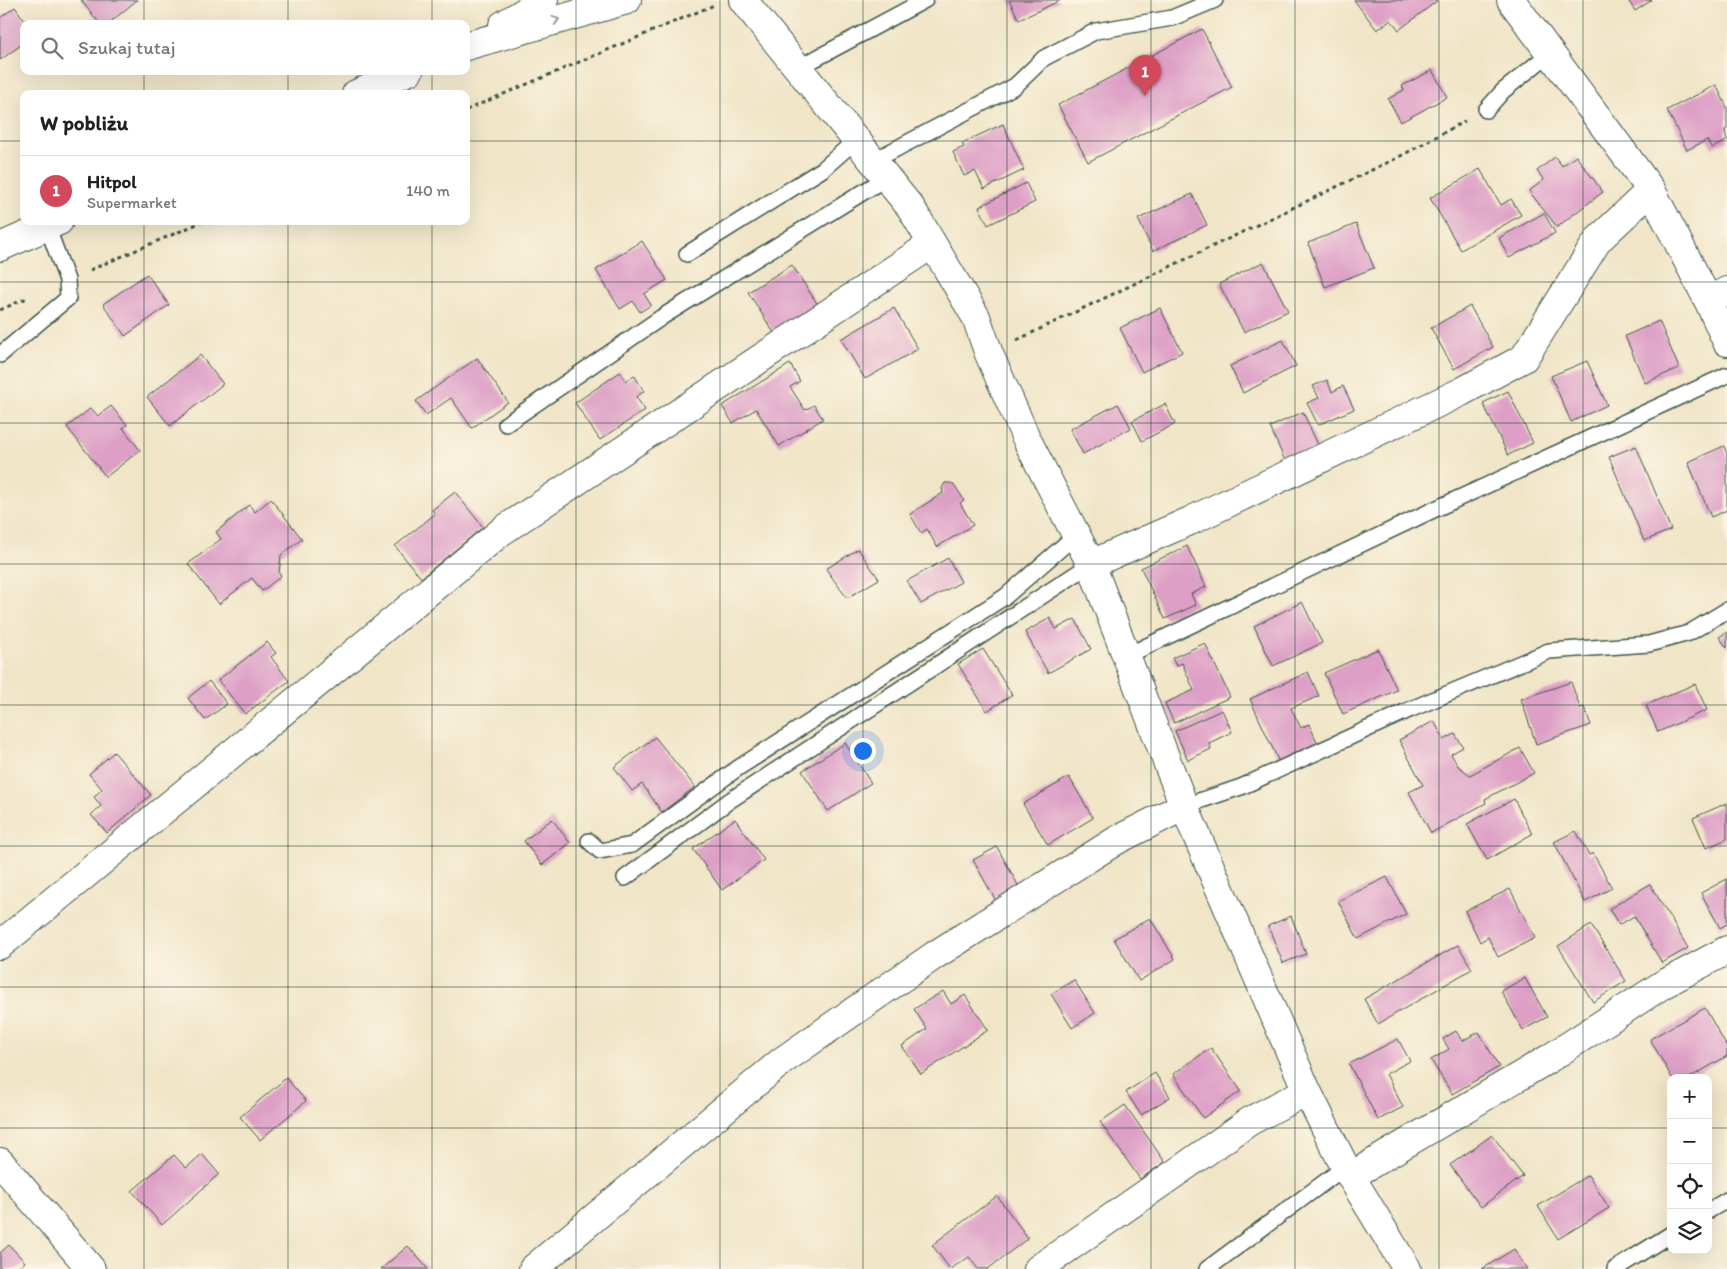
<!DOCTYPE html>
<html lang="pl">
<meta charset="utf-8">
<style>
:root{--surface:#fff;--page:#f2f2f2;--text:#202124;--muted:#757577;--line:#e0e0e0;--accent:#d1495b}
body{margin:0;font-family:Itim,sans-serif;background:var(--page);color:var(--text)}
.controls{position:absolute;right:15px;bottom:15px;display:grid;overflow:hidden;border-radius:10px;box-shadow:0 5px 20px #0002}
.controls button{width:45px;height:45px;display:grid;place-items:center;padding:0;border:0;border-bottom:1px solid var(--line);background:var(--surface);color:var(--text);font:25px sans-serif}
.you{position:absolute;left:862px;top:750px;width:18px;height:18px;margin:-12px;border:4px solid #fff;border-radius:50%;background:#1a73e8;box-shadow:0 0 0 8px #1a73e833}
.badge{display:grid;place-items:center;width:32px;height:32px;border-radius:50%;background:var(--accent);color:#fff;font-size:16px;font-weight:700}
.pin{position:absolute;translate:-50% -41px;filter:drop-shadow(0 1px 2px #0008)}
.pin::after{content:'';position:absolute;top:26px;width:18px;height:15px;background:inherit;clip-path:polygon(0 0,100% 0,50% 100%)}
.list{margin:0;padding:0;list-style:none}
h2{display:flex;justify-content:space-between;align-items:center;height:65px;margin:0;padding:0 20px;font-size:21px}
h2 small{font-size:16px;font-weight:400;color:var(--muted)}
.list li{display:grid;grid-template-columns:32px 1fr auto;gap:15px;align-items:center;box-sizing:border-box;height:70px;padding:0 20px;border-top:1px solid var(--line)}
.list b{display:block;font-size:19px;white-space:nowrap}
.list p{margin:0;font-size:16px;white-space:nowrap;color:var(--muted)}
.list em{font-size:16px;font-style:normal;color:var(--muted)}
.icon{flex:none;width:28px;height:28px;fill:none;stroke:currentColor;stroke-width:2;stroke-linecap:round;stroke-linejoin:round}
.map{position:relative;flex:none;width:1727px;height:1269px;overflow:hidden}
.search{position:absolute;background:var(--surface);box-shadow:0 5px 20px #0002;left:20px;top:20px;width:450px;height:55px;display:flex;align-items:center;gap:12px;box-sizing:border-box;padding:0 18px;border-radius:10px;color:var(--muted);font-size:19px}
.panel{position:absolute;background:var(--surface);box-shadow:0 5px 20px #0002;left:20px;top:90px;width:450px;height:135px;border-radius:10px}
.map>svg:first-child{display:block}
.building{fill:#dd9fc6}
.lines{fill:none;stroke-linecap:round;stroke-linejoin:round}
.lane-casing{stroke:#3e564a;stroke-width:18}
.street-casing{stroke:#3e564a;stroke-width:30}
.secondary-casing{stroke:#3e564a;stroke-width:30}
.primary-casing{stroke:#3e564a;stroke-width:30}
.path{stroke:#3e564a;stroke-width:3;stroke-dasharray:4 4;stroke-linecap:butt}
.lane{stroke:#fff;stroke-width:15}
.street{stroke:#fff;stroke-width:28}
.secondary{stroke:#fff;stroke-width:28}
.primary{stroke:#fff;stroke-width:28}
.oneway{stroke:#8f9e9a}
.grid{fill:none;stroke:#1f3d34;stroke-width:1;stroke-opacity:0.55}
</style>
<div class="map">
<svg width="1727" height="1269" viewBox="0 0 1727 1269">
<rect width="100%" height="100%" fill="#fcf5e5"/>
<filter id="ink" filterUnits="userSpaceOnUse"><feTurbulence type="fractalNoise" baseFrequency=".02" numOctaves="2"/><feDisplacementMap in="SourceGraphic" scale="10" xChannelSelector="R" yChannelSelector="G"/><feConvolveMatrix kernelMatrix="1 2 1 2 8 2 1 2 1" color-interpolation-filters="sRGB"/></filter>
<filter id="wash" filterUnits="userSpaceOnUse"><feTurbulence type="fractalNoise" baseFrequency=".0096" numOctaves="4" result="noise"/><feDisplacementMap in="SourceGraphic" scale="20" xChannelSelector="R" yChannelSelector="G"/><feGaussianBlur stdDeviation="1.12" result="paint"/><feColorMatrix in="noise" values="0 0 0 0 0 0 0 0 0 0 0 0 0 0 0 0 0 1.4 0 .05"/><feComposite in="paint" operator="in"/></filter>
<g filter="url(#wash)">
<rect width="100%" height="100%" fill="#f0e5c7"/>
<g id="blocks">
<g class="building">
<path d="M81,0H137L108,24H100Z"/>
<path d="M1009,0H1061L1019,20Z"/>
<path d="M1354,0H1436L1437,1L1399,30L1391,20L1377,30Z"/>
<path d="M1628,0H1652L1635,11Z"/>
<path d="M15,7L27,24H24V43L0,60V18Z"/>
<path d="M1202,29L1232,87L1088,162L1058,105Z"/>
<path d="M1432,70L1447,97L1401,122L1388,99L1404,90L1402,86Z"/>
<path d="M1716,85L1727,107V129L1725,130L1727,141L1712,148L1707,140L1687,150L1667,110Z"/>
<path d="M1003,124L1024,170L984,189L975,171L964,176L953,152L964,147L962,143Z"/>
<path d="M1576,156L1603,192L1557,227L1529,191L1544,180L1537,171L1555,157L1562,166Z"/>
<path d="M1480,169L1501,205L1511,199L1521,215L1461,250L1430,198Z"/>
<path d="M1026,183L1035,202L988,225L979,207Z"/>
<path d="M1192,194L1207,225L1153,251L1138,219Z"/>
<path d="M1544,213L1555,233L1509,258L1499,238Z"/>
<path d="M1356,224L1374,268L1325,287L1308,243Z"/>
<path d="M642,241L667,280L644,294L651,305L640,312L633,301L620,309L596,270Z"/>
<path d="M1263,262L1288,311L1244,332L1219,284Z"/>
<path d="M792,265L818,305L774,333L748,292Z"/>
<path d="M147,274L169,305L125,336L103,304Z"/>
<path d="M1470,306L1493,347L1454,369L1431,328Z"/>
<path d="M894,308L918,349L865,379L841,339Z"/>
<path d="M1160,308L1182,352L1142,372L1120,328Z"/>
<path d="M1659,321L1679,368L1645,383L1625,336Z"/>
<path d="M1283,340L1296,366L1243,393L1230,366Z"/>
<path d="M200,355L223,384L170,426L147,397Z"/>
<path d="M477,358L508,402L472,428L451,398L426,415L416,401Z"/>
<path d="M1587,361L1607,405L1571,422L1551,376Z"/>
<path d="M790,364L800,381L790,387L805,410L814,405L823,419L779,446L756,409L733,423L722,406Z"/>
<path d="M620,372L626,381L634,375L644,391L636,397L645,410L600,440L575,403Z"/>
<path d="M1327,380L1332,392L1343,386L1354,409L1318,425L1307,403L1319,398L1313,386Z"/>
<path d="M1508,391L1533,443L1508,455L1483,403Z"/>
<path d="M1118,404L1131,428L1083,454L1070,429Z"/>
<path d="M1165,404L1175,424L1142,441L1132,421Z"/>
<path d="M111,406L127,425L123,428L140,450L106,477L67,427L91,408L98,416Z"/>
<path d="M1303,412L1319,447L1286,463L1270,427Z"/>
<path d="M1636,446L1671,530L1644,541L1609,457Z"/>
<path d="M1724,446L1727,453V510L1711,517L1688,462Z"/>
<path d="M945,483H951L955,486L964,500L960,503L973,525L937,547L927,529L921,533L910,514L943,493L942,488Z"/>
<path d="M455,492L483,527L421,578L395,546L435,514L432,510Z"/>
<path d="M271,499L302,539L281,555L279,573L281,576L262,591L252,578L219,604L188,564L221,539L216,532L249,505L255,512Z"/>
<path d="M1187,546L1206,587L1191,594L1196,605L1165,619L1141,568Z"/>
<path d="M858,549L879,579L847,598L826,569Z"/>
<path d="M948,558L961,582L921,604L907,581Z"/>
<path d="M1302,602L1322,643L1273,666L1254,626Z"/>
<path d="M1050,618L1056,629L1075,619L1091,649L1048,673L1025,632Z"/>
<path d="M1727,632V648L1719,637Z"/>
<path d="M267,642L276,653L271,657L289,681L245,714L218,680Z"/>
<path d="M1205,643L1230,697L1174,723L1165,703L1194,690L1182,663L1176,666L1172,658Z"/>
<path d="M983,649L1012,695L987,711L958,664Z"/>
<path d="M1378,649L1397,690L1343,714L1324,673Z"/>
<path d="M1308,672L1319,696L1291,708L1301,728L1309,724L1318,744L1279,762L1250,699Z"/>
<path d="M209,681L227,704L205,720L188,698Z"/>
<path d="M1571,682L1580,708L1584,707L1591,725L1536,744L1521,699Z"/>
<path d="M1695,684L1707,710L1658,732L1646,705Z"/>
<path d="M1222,710L1232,732L1209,743L1211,749L1188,760L1175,731Z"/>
<path d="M1434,721L1444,740L1455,734L1463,747L1451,754L1458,766L1470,775L1520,748L1534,773L1485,799L1486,803L1431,833L1409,792L1423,785L1399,740Z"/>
<path d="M655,737L695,787L662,812L642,784L632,791L614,767Z"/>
<path d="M845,743L871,783L828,811L802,771Z"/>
<path d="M114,752L151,795L107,833L91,815L101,806L94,797L102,789L89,774Z"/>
<path d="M1069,777L1093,818L1048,845L1023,804Z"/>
<path d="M1514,799L1532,834L1487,860L1467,824Z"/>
<path d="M1727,803V839L1706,848L1693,818Z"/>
<path d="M552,819L570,843L542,865L524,841Z"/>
<path d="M735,819L764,860L722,890L693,849Z"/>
<path d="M1576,831L1589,855L1593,853L1612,888L1585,902L1554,842Z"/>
<path d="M997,847L1019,887L996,901L973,860Z"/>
<path d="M1387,877L1406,914L1358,939L1338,901Z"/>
<path d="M1727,879V924L1720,928L1701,893Z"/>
<path d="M1650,884L1688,948L1662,963L1634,916L1619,925L1609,909Z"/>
<path d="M1510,889L1535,938L1498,957L1488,937L1480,942L1465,911Z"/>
<path d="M1291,916L1306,954L1283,963L1268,926Z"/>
<path d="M1150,918L1175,959L1139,981L1114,939Z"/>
<path d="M1591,925L1626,981L1593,1002L1558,946Z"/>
<path d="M1458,945L1472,969L1378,1024L1364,999Z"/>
<path d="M1525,978L1547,1017L1523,1030L1501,991Z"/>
<path d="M1074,980L1095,1013L1072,1028L1051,994Z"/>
<path d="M943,991L951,1004L965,995L988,1030L921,1074L902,1046L927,1029L914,1009Z"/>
<path d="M1705,1008L1727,1047V1056L1689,1078H1672L1650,1039Z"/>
<path d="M1456,1031L1462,1041L1479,1032L1499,1067L1452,1094L1431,1060L1449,1049L1443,1039Z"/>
<path d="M1398,1039L1410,1061L1386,1074L1403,1107L1378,1120L1349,1064Z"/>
<path d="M1211,1048L1241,1091L1203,1118L1173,1074Z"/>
<path d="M1155,1073L1170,1097L1141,1115L1126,1092Z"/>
<path d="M286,1078L306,1101L260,1140L240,1117Z"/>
<path d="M1125,1105L1165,1162L1140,1179L1100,1122Z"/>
<path d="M1492,1135L1523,1176L1481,1207L1450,1165Z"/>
<path d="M202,1154L219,1174L162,1225L132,1191L174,1155L186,1168Z"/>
<path d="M1588,1175L1609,1208L1558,1239L1538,1206Z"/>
<path d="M997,1196L1028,1238L988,1269H978L969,1257L950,1269L932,1245Z"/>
<path d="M9,1245L25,1262L17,1269H0V1253Z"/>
<path d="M408,1246L428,1269H381Z"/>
<path d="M1514,1249L1527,1269H1482Z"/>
</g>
</g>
</g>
<g filter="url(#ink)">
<use href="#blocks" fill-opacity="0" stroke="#3e564a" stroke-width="1"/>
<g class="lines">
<defs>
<g id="lane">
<path d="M798,68L925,0"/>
<path d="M1486,110L1503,91L1550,53"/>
<path d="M873,161L1015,86L1044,58L1096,31L1172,18L1215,0"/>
<path d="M687,254L823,169L856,140"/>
<path d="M0,355L68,298L67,280L47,226"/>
<path d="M506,424L662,317L886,178"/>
<path d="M1126,656L1431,511L1727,375"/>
<path d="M1184,806L1241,787L1409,710L1549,651L1649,644L1689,633L1727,610"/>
<path d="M589,841L600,851L632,845L738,768L1006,596L1076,535"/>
<path d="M625,878L729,801L1091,564"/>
<path d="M1708,1211L1727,1200"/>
<path d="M1207,1269L1345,1167"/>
<path d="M1615,1269L1671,1234"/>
</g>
<g id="street">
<path d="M743,0L911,208L976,317L989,354L1027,440L1091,564L1184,806L1307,1091L1345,1167L1407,1269"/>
<path d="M1708,300L1727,291"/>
<path d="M1091,564L1190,521L1461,392L1524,358L1598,240L1651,190"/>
<path d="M0,945L502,531L932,244"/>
<path d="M0,1162L91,1269"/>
<path d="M1351,1176L1550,1058L1662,985L1727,950"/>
<path d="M533,1269L782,1061L935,955L1117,840L1184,806"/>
<path d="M1038,1269L1250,1121L1307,1091"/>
</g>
<path id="secondary" d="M1511,0L1651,190L1708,300L1727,342"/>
<g id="primary">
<path d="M503,25L544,0"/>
<path d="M466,46L627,0"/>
<path d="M356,94L409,71"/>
<path d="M0,247L59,221"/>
</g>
</defs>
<use href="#lane" class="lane-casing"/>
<use href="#street" class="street-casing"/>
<use href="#secondary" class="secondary-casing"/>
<use href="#primary" class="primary-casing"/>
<g class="path">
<path d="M466,110L714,5"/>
<path d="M90,270L204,221"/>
<path d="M0,310L27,298"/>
<path d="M1017,340L1399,157L1465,121"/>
</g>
<use href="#lane" class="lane"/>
<use href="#street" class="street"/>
<use href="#secondary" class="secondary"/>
<use href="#primary" class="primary"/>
</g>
<defs><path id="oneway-chevron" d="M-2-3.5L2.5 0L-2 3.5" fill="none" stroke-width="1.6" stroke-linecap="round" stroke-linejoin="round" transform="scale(1.25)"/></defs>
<use class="oneway" href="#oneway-chevron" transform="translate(556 20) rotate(-16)"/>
</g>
<path class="grid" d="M144,0V24M288,0V24M432,0V24M576,0V1269M720,0V1269M863,0V1269M1007,0V1269M1151,0V1269M1295,0V1269M1439,0V1269M1583,0V1269M144,71V94M288,71V94M432,71V94M0,141H24M466,141H1727M144,221V1269M288,221V1269M432,221V1269M0,282H1727M0,423H1727M0,564H1727M0,705H1727M0,846H1727M0,987H1727M0,1128H1671M1708,1128H1727"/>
</svg>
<div class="controls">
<button>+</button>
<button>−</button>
<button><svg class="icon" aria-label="locate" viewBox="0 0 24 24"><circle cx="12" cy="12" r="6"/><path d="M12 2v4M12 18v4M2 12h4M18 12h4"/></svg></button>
<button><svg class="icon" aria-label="layers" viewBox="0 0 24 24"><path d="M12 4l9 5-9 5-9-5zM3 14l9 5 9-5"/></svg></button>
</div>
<div class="you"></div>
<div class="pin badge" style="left:1145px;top:96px">1</div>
<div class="search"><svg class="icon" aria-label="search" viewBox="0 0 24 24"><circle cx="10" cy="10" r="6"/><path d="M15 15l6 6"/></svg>Szukaj tutaj</div>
<section class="panel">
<h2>W pobliżu<small></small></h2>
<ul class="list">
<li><span class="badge">1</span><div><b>Hitpol</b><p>Supermarket</p></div><em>140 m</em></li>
</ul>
</section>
</div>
